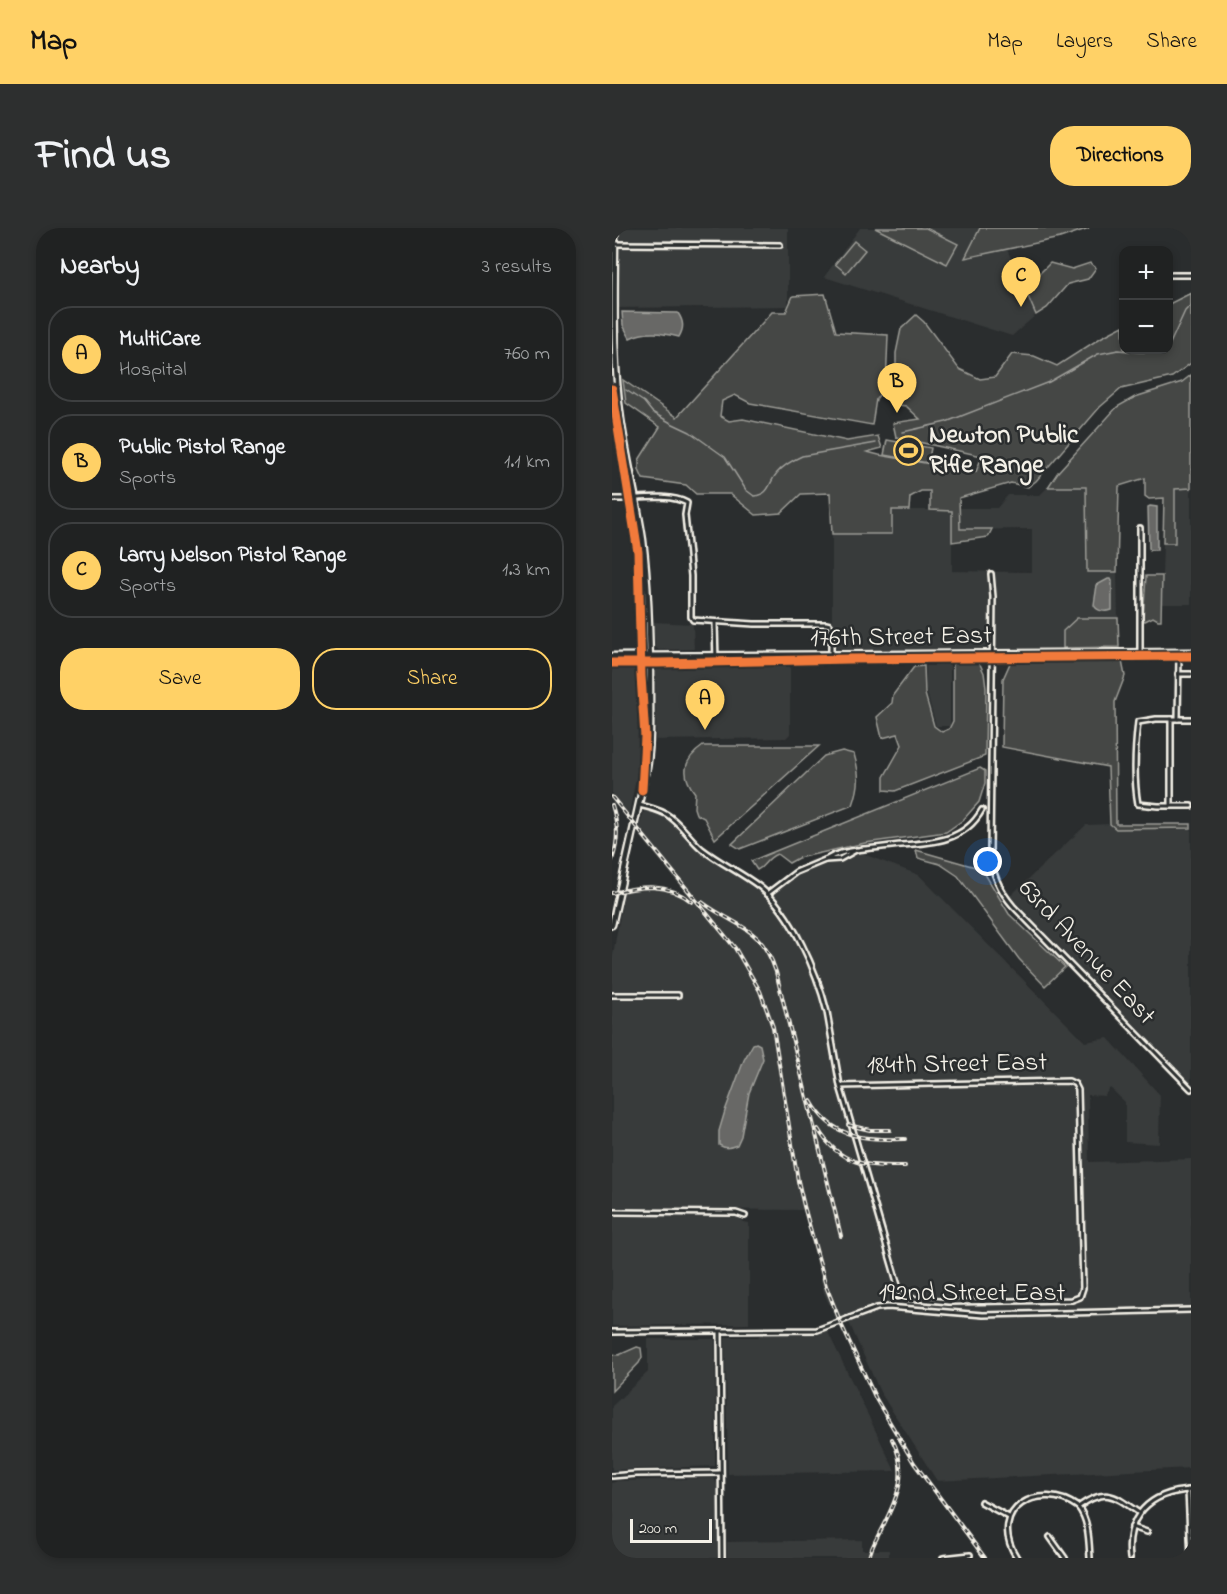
<!DOCTYPE html>
<meta charset="utf-8">
<style>
:root{--surface:#202222;--page:#2d2f2f;--text:#f1f3f6;--muted:#a2a4a5;--line:#3d3f40;--accent:#ffd166}
body{margin:0;font-family:"Indie Flower",sans-serif;background:var(--page);color:var(--text)}
.controls{position:absolute;right:18px;top:18px;display:grid;overflow:hidden;border-radius:12px;box-shadow:0 3px 9px #0003}
.controls button{width:54px;height:54px;display:grid;place-items:center;padding:0;border:0;border-bottom:2px solid var(--line);background:var(--surface);color:var(--text);font:30px sans-serif}
.scale{position:absolute;left:18px;bottom:15px;width:82px;box-sizing:border-box;padding-left:6px;border:3px solid #f4f1e8;border-top:0;font-size:16px;line-height:21px;white-space:nowrap;color:#f4f1e8;-webkit-text-stroke:4px #2a2d2e;paint-order:stroke}
.you{position:absolute;left:376px;top:634px;width:21px;height:21px;margin:-15px;border:4px solid #fff;border-radius:50%;background:#1a73e8;box-shadow:0 0 0 9px #1a73e833}
.badge{display:grid;place-items:center;width:39px;height:39px;border-radius:50%;background:var(--accent);color:#111;font-size:20px;font-weight:700}
.pin{position:absolute;translate:-50% -50px;filter:drop-shadow(0 2px 3px #0008)}
.pin::after{content:'';position:absolute;top:32px;width:21px;height:18px;background:inherit;clip-path:polygon(0 0,100% 0,50% 100%)}
.list{margin:0;padding:0;list-style:none}
h2{display:flex;justify-content:space-between;align-items:center;height:78px;margin:0;padding:0 24px;font-size:26px}
h2 small{font-size:20px;font-weight:400;color:var(--muted)}
.list li{display:grid;grid-template-columns:39px 1fr auto;gap:18px;align-items:center;box-sizing:border-box;height:96px;margin:0 12px 12px;padding:0 12px;border:2px solid var(--line);border-radius:24px}
.list b{display:block;font-size:22px;white-space:nowrap}
.list p{margin:0;font-size:20px;white-space:nowrap;color:var(--muted)}
.list em{font-size:20px;font-style:normal;color:var(--muted)}
.actions{display:flex;gap:12px;padding:18px 24px}
.actions a{flex:1;padding:14px 0;border:2px solid var(--accent);border-radius:24px;text-align:center;font-size:21px;color:var(--accent)}
.actions .main{background:var(--accent);color:#111}
.map{position:relative;flex:none;width:579px;height:1330px;overflow:hidden;border-radius:24px}
header{display:flex;align-items:center;gap:36px;box-sizing:border-box;height:84px;padding:0 30px;background:var(--accent);color:#111}
header strong{font-size:28px}
nav{display:flex;gap:33px;margin-inline-start:auto;font-size:21px}
.intro{display:flex;align-items:center;justify-content:space-between;box-sizing:border-box;height:144px;padding:0 36px}
h1{margin:0;font-size:42px}
.button{padding:15px 27px;border-radius:24px;background:var(--accent);color:#111;font-size:21px;font-weight:700}
main{display:flex;gap:36px;padding:0 36px}
aside{flex:1;background:var(--surface);border-radius:24px;box-shadow:0 3px 9px #0003}
.map>svg:first-child{display:block}
.built{fill:#373a3a}
.green{fill:#444645;stroke:#9c9c96;stroke-width:1.5}
.water{fill:#676866;stroke:#9f9f9a;stroke-width:1.5}
.lines{fill:none;stroke-linecap:round;stroke-linejoin:round}
.stream{stroke:#9f9f9a;stroke-width:1.5}
.minor-casing{stroke:#f4f1e8;stroke-width:8}
.major-casing{stroke:#f4f1e8;stroke-width:9}
.minor{stroke:#2a2d2e;stroke-width:3}
.major{stroke:#2a2d2e;stroke-width:4.5}
.rail-casing{stroke:#f4f1e8;stroke-width:4}
.rail{stroke:#2a2d2e;stroke-width:1.5;stroke-dasharray:4.5;stroke-linecap:butt}
.cycleway-casing{stroke:#2a2d2e;stroke-width:13}
.cycleway{stroke:#f17a3a;stroke-width:9}
.labels{text-anchor:middle;dominant-baseline:central;stroke-width:5;stroke-linejoin:round;paint-order:stroke}
.poi-label{font-size:26px;font-weight:bold;fill:#f4f1e8;stroke:#2a2d2e;text-anchor:start}
.street-label{font-size:26px;fill:#f4f1e8;stroke:#2a2d2e}
</style>
<header>
<strong>Map</strong>
<nav><a>Map</a><a>Layers</a><a>Share</a></nav>
</header>
<div class="intro"><h1>Find us</h1><a class="button">Directions</a></div>
<main>
<aside>
<h2>Nearby<small>3 results</small></h2>
<ul class="list">
<li><span class="badge">A</span><div><b>MultiCare</b><p>Hospital</p></div><em>760 m</em></li>
<li><span class="badge">B</span><div><b>Public Pistol Range</b><p>Sports</p></div><em>1.1 km</em></li>
<li><span class="badge">C</span><div><b>Larry Nelson Pistol Range</b><p>Sports</p></div><em>1.3 km</em></li>
</ul>
<div class="actions"><a class="main">Save</a><a>Share</a></div>
</aside>
<div class="map">
<svg width="579" height="1330" viewBox="0 0 579 1330">
<rect width="100%" height="100%" fill="#2a2d2e"/>
<filter id="ink" filterUnits="userSpaceOnUse"><feTurbulence type="fractalNoise" baseFrequency=".0167" numOctaves="2"/><feDisplacementMap in="SourceGraphic" scale="12" xChannelSelector="R" yChannelSelector="G"/><feConvolveMatrix kernelMatrix="1 2 1 2 8 2 1 2 1" color-interpolation-filters="sRGB"/></filter>
<g filter="url(#ink)">
<g class="built">
<path d="M5,0H176V78L6,80Z"/>
<path d="M248,0H368L353,30L395,21L424,87L400,108L212,49Z"/>
<path d="M436,259H474L475,344H505L506,390L465,391L451,403V420L387,421L384,418H375L370,421H220V306H280V282H340V343L420,344V301L348,302V280H385L396,267H428Z"/>
<path d="M579,260V376H549L551,315L563,314V261Z"/>
<path d="M41,394L81,396L82,421L47,422L43,419Z"/>
<path d="M338,432V498H324L314,461V438H322V433Z"/>
<path d="M178,435V506L174,510L44,512L43,442L45,439Z"/>
<path d="M0,439L23,440L25,445L26,540L17,586L0,565Z"/>
<path d="M35,574L60,586L92,617L130,645L156,660L199,632L251,617L254,627L307,647L473,814L496,810L548,867L547,916L513,914V874L498,860L492,868L476,867L477,934L579,931V1240L325,1253L268,1164L235,1090L225,1094L212,1065L191,982L0,981V732L13,659L44,656L77,669L25,604Z"/>
<path d="M498,596L505,601L579,600V855L398,668L474,597Z"/>
<path d="M0,989H126L131,994L137,995V1096L0,1098Z"/>
<path d="M215,1102L283,1243L116,1246L113,1109H146L151,1103Z"/>
<path d="M36,1111H103V1238L0,1242V1178L36,1144Z"/>
<path d="M102,1250L105,1256L109,1330H0V1306L2,1288L0,1280V1255L5,1253Z"/>
<path d="M250,1312V1322H277V1330H115V1314Z"/>
</g>
<g class="green">
<path d="M263,0H314L346,16L335,36Z"/>
<path d="M368,0H477L448,10L353,30Z"/>
<path d="M242,13L253,22L234,45L223,36Z"/>
<path d="M438,35L460,41L478,35L484,40L476,51L456,56L435,80L424,87L409,52L422,51Z"/>
<path d="M579,65V135L560,149L509,161L488,179L424,253L416,259L399,255L347,270L348,301H380L376,309L340,314V283L318,282V263H309L298,269L297,282H280V306H220L218,265L189,266L169,285L144,287L118,266H84L74,257L31,251L27,242V232L48,199L14,175L11,152L65,189L160,84H174L181,68L213,66L224,104L276,107L274,158L264,171L260,197L138,175L123,167L110,173L108,188L117,193L131,191L235,213L266,208L270,220L255,224L267,227L364,244L370,228L284,209L281,195L308,191L294,178L279,176V168L284,157V125L289,101L304,87L312,94L347,141L368,151L383,149L400,126L422,128L445,138L490,109L511,98L512,122H556L557,76Z"/>
<path d="M579,147V260L563,261V315H551L552,270L537,271L533,268V250L507,258L505,344H475L474,259H436L446,244L505,179L523,169L570,154Z"/>
<path d="M275,212L319,220L316,235L272,227Z"/>
<path d="M534,348H550L549,392H546L541,389L533,393L531,391Z"/>
<path d="M465,390H506L507,419L451,420V403Z"/>
<path d="M341,433L367,434L372,445L374,460L373,528L283,563L272,562V549L290,517L286,506L270,510L265,489L280,475L281,467L302,439L312,438L313,466L322,498L330,504L337,501L341,493Z"/>
<path d="M399,433H510L513,448L503,474L504,596H579V600L504,601L498,596L496,539L390,519L391,451Z"/>
<path d="M91,518H207L103,611L92,590L84,586L82,580L83,565C68,546 72,531 91,518Z"/>
<path d="M230,523L242,526C248,546 248,557 241,577L128,621L120,616L212,528Z"/>
<path d="M368,540L373,543V555L367,574L351,592L334,604L253,615L186,630L177,635L165,626C153,631 154,638 145,642L139,633Z"/>
<path d="M304,622L370,641L397,686L453,739L433,758L407,731L346,648L328,636L306,630Z"/>
<path d="M25,1119L29,1120L30,1129L27,1135L0,1163V1126L7,1127Z"/>
</g>
<g class="water">
<path d="M10,84L66,85C72,94 72,100 67,109C50,105 34,102 18,110L11,97Z"/>
<path d="M538,278L545,279V322H538L537,320L536,279Z"/>
<path d="M496,351H499L500,353V382C494,384 485,384 482,377L485,357Z"/>
<path d="M144,815L148,817L151,831L137,865L129,908L125,917C117,920 114,921 107,917V903L113,883L132,832L141,816Z"/>
</g>
<g class="lines">
<g class="stream">
<path d="M556,120L573,83L579,77"/>
<path d="M14,162L32,174L40,184L59,195L78,204L113,229L134,262L142,268C159,266 156,255 165,245C172,237 181,232 190,228L264,215"/>
<path d="M291,204L334,194L437,154L486,126L506,122L527,124H551L554,122"/>
</g>
<defs>
<g id="minor">
<path d="M0,16L168,17"/>
<path d="M556,47H579"/>
<path d="M0,271C22,272 55,264 75,275L73,287L79,348V389L81,392L142,396H214L218,397L219,400V426"/>
<path d="M379,346L381,369L378,624C380,645 387,662 401,678L579,861"/>
<path d="M103,394L104,434"/>
<path d="M528,424V300"/>
<path d="M566,446H579"/>
<path d="M559,491V578"/>
<path d="M566,491L567,428"/>
<path d="M579,491H544L526,494C523,520 521,549 526,576L546,578H579"/>
<path d="M27,577C36,579 45,581 54,586C68,594 77,610 90,621C108,635 130,645 148,659C180,685 205,744 215,784L228,858L231,868L287,1061L289,1066L296,1070L337,1074L460,1072L468,1069L471,1060L466,862L463,856L457,853L228,858"/>
<path d="M244,622L228,631L213,632C225,624 238,623 252,621C265,620 277,618 289,617C321,615 353,613 370,582"/>
<path d="M155,666L184,644L213,632"/>
<path d="M0,767H66"/>
<path d="M0,984L124,985L133,988"/>
<path d="M0,1104L205,1102L265,1080L276,1079L371,1087L579,1082"/>
<path d="M108,1104L110,1330"/>
<path d="M0,1248L24,1246L109,1245"/>
<path d="M576,1262L579,1330"/>
<path d="M369,1274L397,1289"/>
<path d="M466,1279C477,1292 477,1313 478,1330"/>
<path d="M520,1299L535,1304"/>
<path d="M438,1309L453,1330"/>
<path d="M331,1330L358,1327"/>
<path d="M405,1330C373,1280 429,1252 466,1279C494,1259 502,1267 527,1285"/>
<path d="M518,1330C513,1288 538,1264 579,1262"/>
</g>
<g id="major">
<path d="M3,0C3,64 0,128 9,191C15,232 25,272 31,312C37,362 38,412 38,462C38,496 40,530 30,562"/>
<path d="M0,161L26,324L29,448L33,509L31,550"/>
<path d="M0,428L579,424"/>
<path d="M0,435H46L238,431L579,428"/>
<path d="M0,697L30,562"/>
</g>
</defs>
<use href="#minor" class="minor-casing"/>
<use href="#major" class="major-casing"/>
<use href="#minor" class="minor"/>
<use href="#major" class="major"/>
<defs>
<g id="rail">
<path d="M0,569L123,720L148,763L161,799L186,953L192,978L214,1058L230,1098L264,1171L302,1235L373,1330"/>
<path d="M0,577C6,596 7,612 0,632"/>
<path d="M0,665C29,658 55,654 80,674"/>
<path d="M90,674C125,700 149,697 164,744L229,1008"/>
<path d="M199,873C220,911 254,912 293,911"/>
<path d="M236,897L258,902H278"/>
<path d="M206,901C228,937 254,939 293,938"/>
<path d="M257,1330C259,1319 265,1310 270,1300C286,1269 297,1244 280,1211"/>
</g>
</defs>
<use href="#rail" class="rail-casing"/>
<use href="#rail" class="rail"/>
<defs>
<g id="cycleway">
<path d="M0,161L26,324L29,448L33,509L30,562"/>
<path d="M0,435H46L238,431L579,428"/>
</g>
</defs>
<use href="#cycleway" class="cycleway-casing"/>
<use href="#cycleway" class="cycleway"/>
</g>
</g>
<defs>
<symbol id="stadium-ring" viewBox="-11 -11 22 22"><circle r="9.5" fill="#2a2d2e" stroke="#ffd166" stroke-width="1.5"/><path d="M0-5a6.5 5 0 1 0 0 10a6.5 5 0 1 0 0-10ZM-3.5-1.8h7v3.6h-7Z" fill="#ffd166"/></symbol>
</defs>
<g fill-rule="evenodd">
<use href="#stadium-ring" x="280" y="206" width="33" height="33"/>
</g>
<g class="labels">
<g class="poi-label">
<text x="317" y="208">Newton Public<tspan x="317" dy="30">Rifle Range</tspan></text>
</g>
<g class="street-label">
<text transform="translate(289 410) rotate(-1)">176th Street East</text>
<text transform="translate(474 725) rotate(47)">63rd Avenue East</text>
<text transform="translate(345 837) rotate(-1)">184th Street East</text>
<text x="360" y="1066">192nd Street East</text>
</g>
</g>
</svg>
<div class="controls">
<button>+</button>
<button>−</button>
</div>
<div class="scale">200 m</div>
<div class="you"></div>
<div class="pin badge" style="left:93px;top:502px">A</div>
<div class="pin badge" style="left:285px;top:185px">B</div>
<div class="pin badge" style="left:409px;top:79px">C</div>
</div>
</main>
